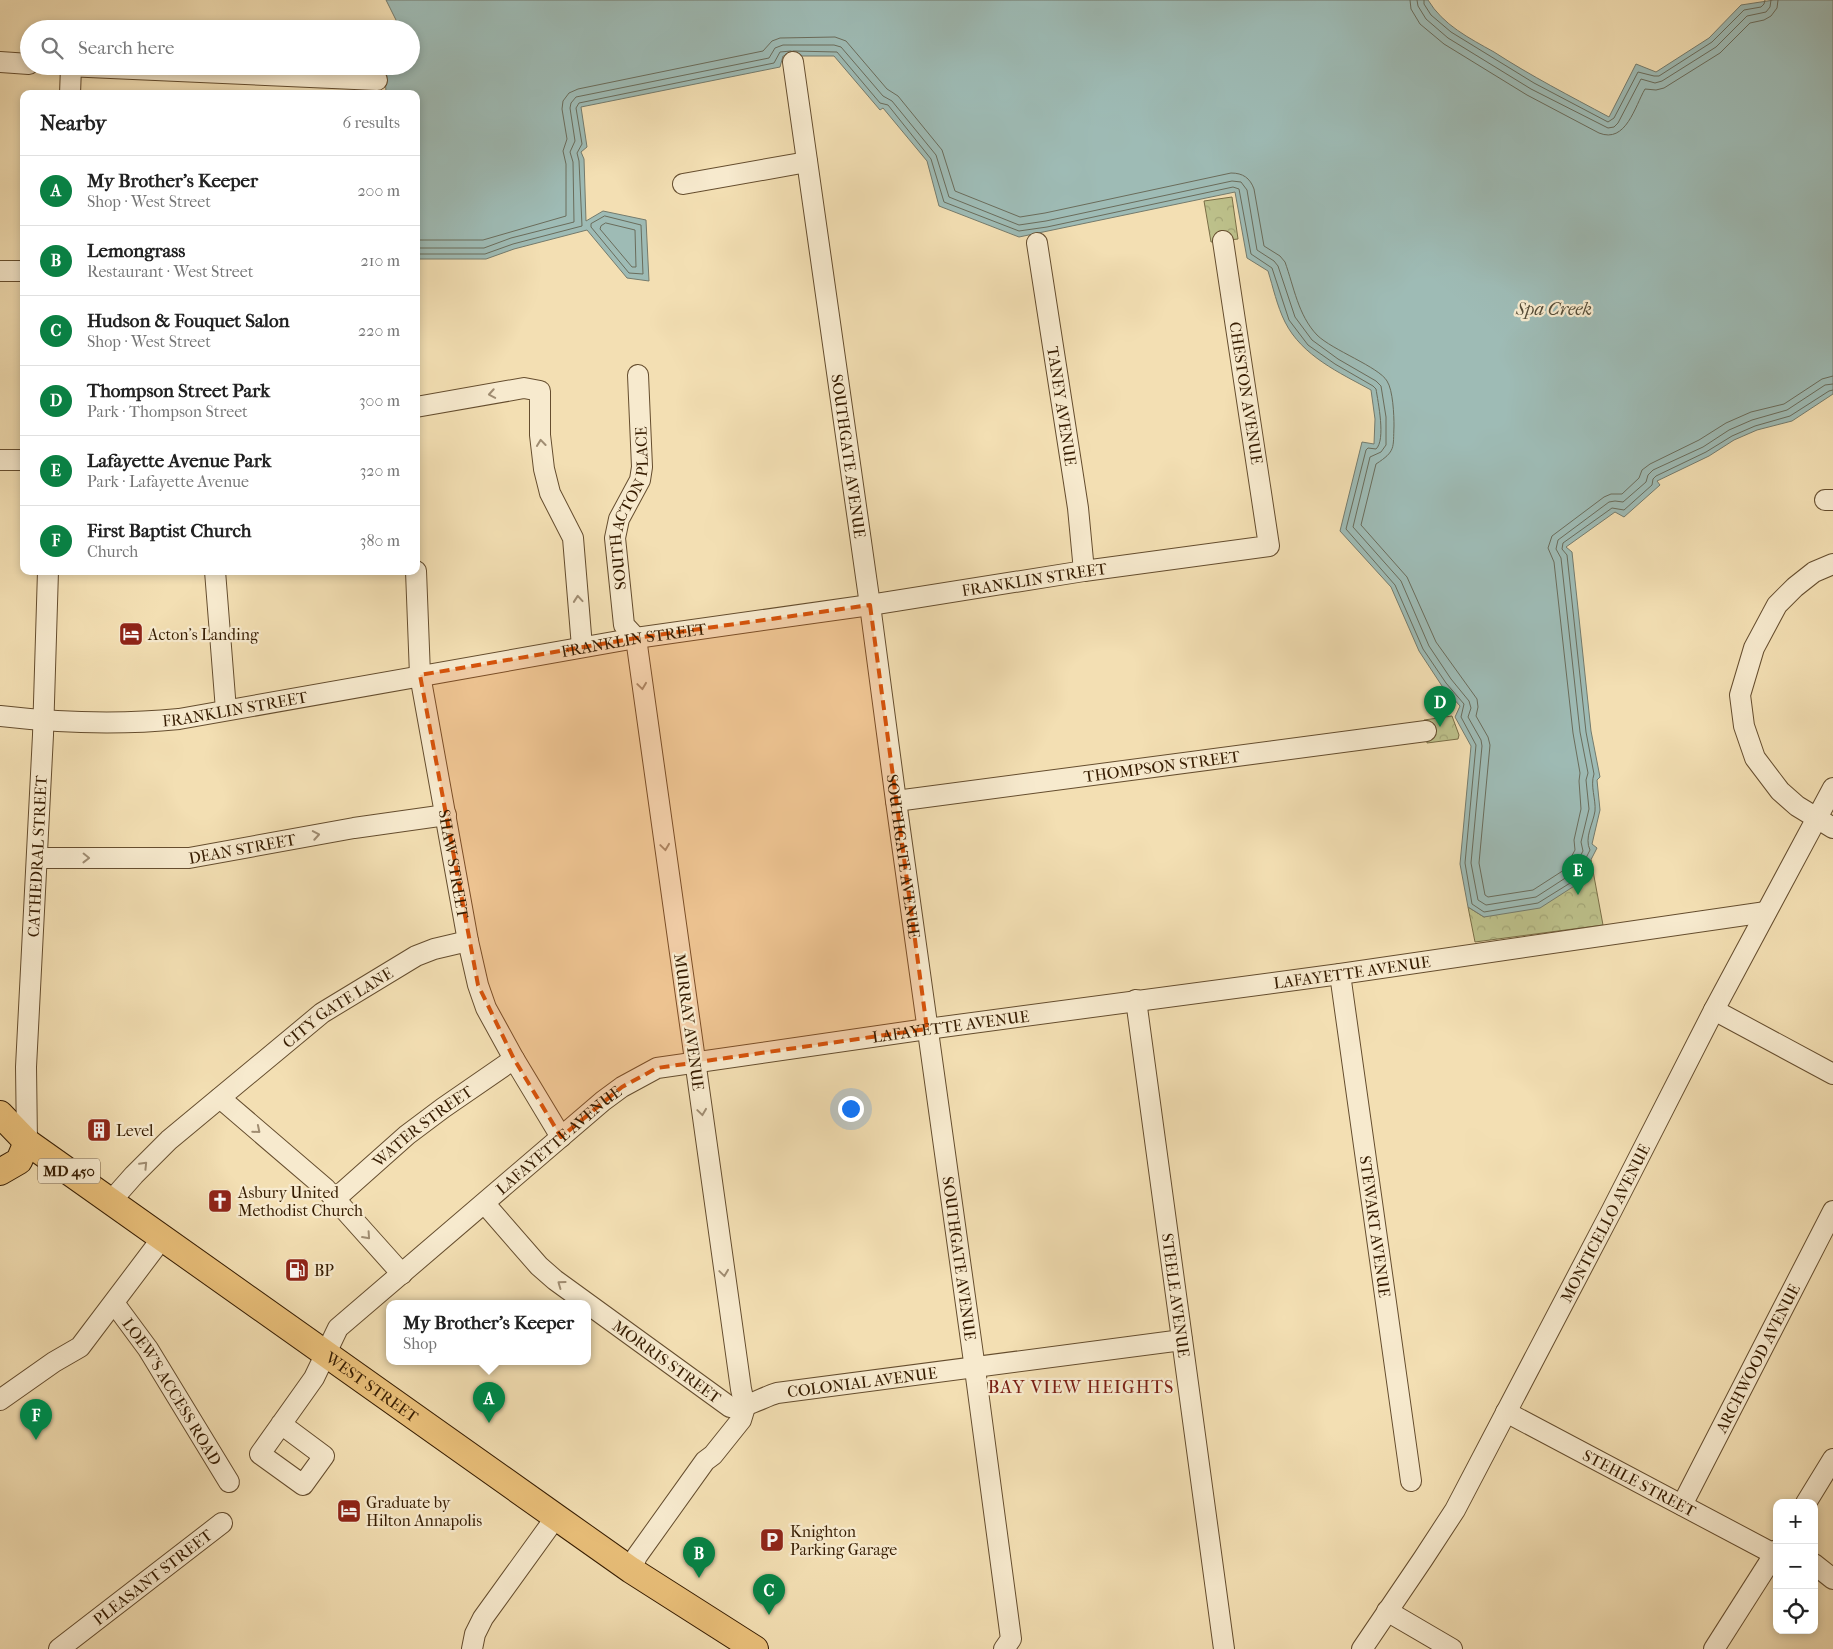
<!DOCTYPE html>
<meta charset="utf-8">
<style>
:root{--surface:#fff;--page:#f2f2f2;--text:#222;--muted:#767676;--line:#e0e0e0;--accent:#0b8043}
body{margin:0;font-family:"IM FELL French Canon",serif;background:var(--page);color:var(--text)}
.controls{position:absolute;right:15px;bottom:15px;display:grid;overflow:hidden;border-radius:10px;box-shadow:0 2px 8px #0003}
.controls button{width:45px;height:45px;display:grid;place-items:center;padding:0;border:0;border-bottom:1px solid var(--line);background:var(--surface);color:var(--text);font:25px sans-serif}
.you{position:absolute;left:850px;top:1108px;width:18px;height:18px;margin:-12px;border:4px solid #fff;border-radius:50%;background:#1a73e8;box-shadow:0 0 0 8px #1a73e833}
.badge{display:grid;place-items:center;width:32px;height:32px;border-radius:50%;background:var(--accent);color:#fff;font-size:16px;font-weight:700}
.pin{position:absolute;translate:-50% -41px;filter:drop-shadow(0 1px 2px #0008)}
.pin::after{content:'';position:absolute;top:26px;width:18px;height:15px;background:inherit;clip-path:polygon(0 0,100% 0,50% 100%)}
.popup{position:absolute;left:386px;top:1300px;width:205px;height:65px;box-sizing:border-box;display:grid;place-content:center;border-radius:10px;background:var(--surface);filter:drop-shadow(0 1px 4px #0005);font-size:16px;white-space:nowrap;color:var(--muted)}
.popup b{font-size:19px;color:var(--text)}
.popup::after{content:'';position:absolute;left:50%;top:100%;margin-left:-10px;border:10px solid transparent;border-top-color:var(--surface)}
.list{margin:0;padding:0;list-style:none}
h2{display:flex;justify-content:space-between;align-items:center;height:65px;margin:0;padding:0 20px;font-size:21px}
h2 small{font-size:16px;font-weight:400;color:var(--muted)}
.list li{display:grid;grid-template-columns:32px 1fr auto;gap:15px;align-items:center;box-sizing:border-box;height:70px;padding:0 20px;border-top:1px solid var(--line)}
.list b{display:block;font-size:19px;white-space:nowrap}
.list p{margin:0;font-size:16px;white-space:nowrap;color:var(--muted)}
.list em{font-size:16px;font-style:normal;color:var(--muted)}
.icon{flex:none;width:28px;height:28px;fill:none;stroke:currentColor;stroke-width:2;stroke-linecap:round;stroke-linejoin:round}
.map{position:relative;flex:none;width:1833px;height:1649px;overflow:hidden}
.search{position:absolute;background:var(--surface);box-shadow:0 2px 8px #0003;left:20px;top:20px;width:400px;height:55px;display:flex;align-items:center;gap:12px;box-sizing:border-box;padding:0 18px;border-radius:28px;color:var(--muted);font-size:19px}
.panel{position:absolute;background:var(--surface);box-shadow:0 2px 8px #0003;left:20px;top:90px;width:400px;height:485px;border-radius:10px}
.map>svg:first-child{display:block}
.forest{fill:url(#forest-crowns);stroke:#7a6e46}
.water{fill:#9ebbb5;stroke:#747b6d}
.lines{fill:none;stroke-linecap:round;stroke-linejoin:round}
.shore{stroke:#6a6c5b;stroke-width:1}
.minor-casing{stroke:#654d2e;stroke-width:22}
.major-casing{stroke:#361c01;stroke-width:28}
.minor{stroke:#f7eace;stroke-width:20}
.major{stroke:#eac07a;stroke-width:26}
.oneway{stroke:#a08d72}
.marked{fill:#d6530b;fill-opacity:0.2;stroke:#d6530b;stroke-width:4;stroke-dasharray:10 6;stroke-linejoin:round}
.labels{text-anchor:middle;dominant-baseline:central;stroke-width:4.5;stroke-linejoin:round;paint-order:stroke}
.shield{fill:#f7eace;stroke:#705a3e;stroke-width:1}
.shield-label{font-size:15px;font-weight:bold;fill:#361c01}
.street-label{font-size:16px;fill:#361c01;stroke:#f7eace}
.poi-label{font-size:16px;fill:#361c01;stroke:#f7eace;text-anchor:start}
.water-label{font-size:18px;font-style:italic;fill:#554c37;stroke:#f7eace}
.neighbourhood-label{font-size:18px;letter-spacing:1px;fill:#7a1f14;stroke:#f7eace}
</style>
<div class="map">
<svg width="1833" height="1649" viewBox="0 0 1833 1649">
<defs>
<pattern id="forest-crowns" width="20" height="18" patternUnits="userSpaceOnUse" patternTransform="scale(1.25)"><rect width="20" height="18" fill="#bdc18b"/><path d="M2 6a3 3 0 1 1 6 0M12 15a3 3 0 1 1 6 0" fill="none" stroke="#a3a576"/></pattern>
</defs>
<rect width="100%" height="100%" fill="#f3dfb3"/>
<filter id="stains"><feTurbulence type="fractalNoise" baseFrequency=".004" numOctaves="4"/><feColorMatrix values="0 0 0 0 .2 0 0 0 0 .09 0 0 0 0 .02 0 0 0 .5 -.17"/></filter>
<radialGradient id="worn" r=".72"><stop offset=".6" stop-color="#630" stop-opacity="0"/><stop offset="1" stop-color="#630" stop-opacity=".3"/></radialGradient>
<g class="forest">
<path d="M1232,197L1238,239L1211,242L1204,201Z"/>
<path d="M1452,716L1459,735L1458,739L1427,743L1424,720Z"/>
<path d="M1591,860L1603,925L1475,942L1468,907L1484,917L1579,883Z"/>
</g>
<path class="water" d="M386,0H1428C1443,25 1469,38 1494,52C1531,76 1570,96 1609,117L1636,64L1656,72L1709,38L1741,5L1774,0H1833V394L1792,421L1757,430L1734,440L1709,456L1657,481L1660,485L1624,517L1615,512L1566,547L1572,552L1591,731L1600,777L1597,780L1600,810L1592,844L1597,848L1579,883L1540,908L1484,917L1468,907L1460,864L1471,746L1455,717L1460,706L1442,686L1419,651L1391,587L1340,531L1362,442L1374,444L1375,419L1371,390C1340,373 1302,356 1285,322C1277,306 1273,287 1268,271L1247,258L1235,192L1019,237L939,206L927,161L883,108L880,110L834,56H783L780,67L581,107L587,147L581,152L584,159L586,221L603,211L646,220L649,281L627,278L587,230L514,249L486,259H416V94H386L385,67L411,66V29H396V20Z"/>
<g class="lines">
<g class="shore">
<path d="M1410,0L1411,9L1420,24L1444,44L1527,95L1599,133C1626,144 1635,106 1645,89L1656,90L1664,88L1720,53L1750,23L1764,20L1771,16L1777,8L1778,0"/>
<path d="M1417,0L1418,6L1426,19L1448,38L1531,89L1608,128L1614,127L1618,123L1641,79L1655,83L1662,81L1716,47L1747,16L1766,12L1770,7L1771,0"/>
<path d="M1424,0V4L1431,15L1451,32L1534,83L1608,122L1614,118L1638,72L1654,76H1659L1712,42L1744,10L1761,7L1764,4L1765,0"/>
<path d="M793,51L837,52L880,103L888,105L931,159L944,202L1019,231L1047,227L1233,187L1239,189L1251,254L1272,268L1289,320L1308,345L1335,364L1373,386L1376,389C1378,402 1386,440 1376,449L1368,448L1366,450L1346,529L1395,585L1423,649L1446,683L1464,704L1461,717L1476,745L1465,863L1472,904L1484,912L1538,903L1575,880L1590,850C1584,838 1593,824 1595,811C1596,799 1590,786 1594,774L1586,732L1567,555L1562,549L1563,543L1612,508L1624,510L1652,485L1653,479L1656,476L1706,452L1732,436L1755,426L1790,416L1829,391L1833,390"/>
<path d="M605,216L641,225L643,274L629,273L591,227V224Z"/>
<path d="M606,223L635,230L636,267H632L600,229L601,226Z"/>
<path d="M416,240H483L566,216V164L563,151L567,139L562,109L563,101L569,93L578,89L763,51L772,41L780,38L835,37L846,41L887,89L898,96L942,150L955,191L1020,217L1045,213L1231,173C1243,173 1250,178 1254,189L1264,246L1280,256L1285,262C1294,287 1298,315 1317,335C1332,350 1379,367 1387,381C1393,390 1394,415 1394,426C1393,448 1396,451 1376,464L1361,525L1407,577L1436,642L1477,699L1478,707L1476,716L1488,737L1490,745L1479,863L1485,895L1488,897L1533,890L1564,870L1575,850L1574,840L1581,809L1579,781L1580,773L1573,733L1554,562L1548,548L1552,536L1604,497L1611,494H1622L1639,478L1642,470L1650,464L1699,440L1726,423L1751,412L1784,404L1822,379L1833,376"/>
<path d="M416,248H484L511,238L574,222L573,162L570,152L575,141L570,108L571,103L576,97L769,58L775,48L783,45H834L841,47L883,96L892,101L936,155L949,197L1019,225L1046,221L1232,181L1241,182L1247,190L1257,250L1274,261L1278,266L1295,317L1312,340L1338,359L1376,381L1381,386L1386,417V445L1381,452L1370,457L1353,527L1401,581L1429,646L1451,679L1469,701L1471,708L1468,717L1481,740L1482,746L1471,863L1478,900L1486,905L1536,897L1570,875L1583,851L1581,842L1589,809L1586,780L1588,773L1580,732L1561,558L1556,549L1558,540L1609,502L1615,501L1623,502L1646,482L1648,475L1653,470L1703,447L1729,430L1752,420L1787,410L1825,385L1833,384"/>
<path d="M416,254H485L513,244L582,226L579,161L577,153L582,144L576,108L579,103L774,63L780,52L791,51"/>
</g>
<defs>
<g id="minor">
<path d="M0,62L29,64"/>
<path id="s1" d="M793,62L870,605L896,801L975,1369L1011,1639L1004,1649"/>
<path d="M66,66L377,80"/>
<path d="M70,94L71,67"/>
<path d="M683,184L807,162"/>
<path id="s2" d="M1037,243L1078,508L1084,571"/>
<path d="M0,271H24"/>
<path d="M416,407L524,388L540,391V435L544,469L550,493L573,538L582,647"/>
<path d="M0,460H24"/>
<path d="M1825,500H1833"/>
<path d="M1833,564L1814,572L1795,587L1777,605L1754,648L1740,695L1744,726L1755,758L1780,791L1797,806L1833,828"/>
<path d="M215,571L226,710"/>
<path id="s3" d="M416,571L420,675L468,941L478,985L486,1008L514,1059L561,1137"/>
<path id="s4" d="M0,716C60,723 119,725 179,719L636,638L870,605L1084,571L1269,546L1223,241"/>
<path id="s5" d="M896,801L1426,731"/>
<path id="s6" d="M37,858H189L354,828L446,815"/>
<path id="s7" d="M1340,974L1411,1481"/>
<path id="s8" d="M1136,1000L1224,1649"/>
<path d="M1714,1010L1833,1074"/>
<path d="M220,1098L325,1188L402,1274"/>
<path id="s9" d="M27,1142L26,1067L43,735L48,571"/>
<path id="s10" d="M335,1199L407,1135L443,1108L514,1059"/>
<path id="s11" d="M111,1201L134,1175L169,1140L322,1013L416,956L434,949L468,941"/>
<path id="s12" d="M485,1204L539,1266L555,1280L730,1407C747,1408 761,1398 777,1393L1182,1340"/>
<path id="s13" d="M114,1303L148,1349L229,1482"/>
<path d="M0,1400L54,1362L80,1347L163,1237"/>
<path id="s14" d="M1506,1412L1774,1554"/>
<path id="s15" d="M281,1424L324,1456L303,1485L260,1454L314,1378L338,1328L603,1101L622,1087L657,1068L927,1029L1340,974L1766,912"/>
<path d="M1806,1503L1833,1459"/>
<path id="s16" d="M1682,1505L1833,1211"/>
<path d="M1814,1564L1833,1579"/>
<path id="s17" d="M631,1570L637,1556L705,1461L713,1455L741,1420L745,1407L741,1389L636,638L624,625L615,538L619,519L640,480L642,467L638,375"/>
<path d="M1387,1611L1452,1649"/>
<path id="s18" d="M59,1649L222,1523"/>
<path d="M472,1649L475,1634L483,1618L556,1517"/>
<path id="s19" d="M1362,1649L1423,1559L1455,1510L1612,1210L1714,1010L1833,788"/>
<path d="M1714,1649L1777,1550"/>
</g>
<g id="major">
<path id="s20" d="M0,1114L27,1142L556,1517L631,1570L755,1649"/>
<path d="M0,1172L19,1161L27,1142"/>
</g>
</defs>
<use href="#minor" class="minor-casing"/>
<use href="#major" class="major-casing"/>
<use href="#minor" class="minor"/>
<use href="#major" class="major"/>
</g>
<defs><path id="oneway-chevron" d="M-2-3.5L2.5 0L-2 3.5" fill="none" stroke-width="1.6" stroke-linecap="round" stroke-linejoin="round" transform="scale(1.25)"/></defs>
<g class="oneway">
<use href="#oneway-chevron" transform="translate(492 394) rotate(170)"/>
<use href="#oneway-chevron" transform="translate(541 443) rotate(-96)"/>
<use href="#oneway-chevron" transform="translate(578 599) rotate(-95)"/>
<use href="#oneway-chevron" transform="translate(642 686) rotate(82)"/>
<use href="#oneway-chevron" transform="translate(316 835) rotate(-10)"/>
<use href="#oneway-chevron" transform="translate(665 847) rotate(82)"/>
<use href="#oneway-chevron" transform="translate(86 858) rotate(1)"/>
<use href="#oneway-chevron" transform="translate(702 1112) rotate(82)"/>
<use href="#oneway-chevron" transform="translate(257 1130) rotate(40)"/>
<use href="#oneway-chevron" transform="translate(144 1165) rotate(-46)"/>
<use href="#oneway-chevron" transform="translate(367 1236) rotate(48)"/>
<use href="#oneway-chevron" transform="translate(724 1273) rotate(82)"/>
<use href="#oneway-chevron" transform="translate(561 1284) rotate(-144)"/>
</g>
<path class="marked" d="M870,605L927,1029L657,1068L622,1087L561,1137L514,1059L478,985L420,675L636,638Z"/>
<defs>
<symbol id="hotel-square" viewBox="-11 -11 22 22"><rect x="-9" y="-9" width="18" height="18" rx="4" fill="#8f2418" stroke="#f7eace"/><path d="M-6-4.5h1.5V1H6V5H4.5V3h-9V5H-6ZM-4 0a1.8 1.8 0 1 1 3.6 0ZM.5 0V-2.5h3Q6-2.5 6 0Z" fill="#fff"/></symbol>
<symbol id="building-square" viewBox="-11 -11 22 22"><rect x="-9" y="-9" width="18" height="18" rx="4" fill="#8f2418" stroke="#f7eace"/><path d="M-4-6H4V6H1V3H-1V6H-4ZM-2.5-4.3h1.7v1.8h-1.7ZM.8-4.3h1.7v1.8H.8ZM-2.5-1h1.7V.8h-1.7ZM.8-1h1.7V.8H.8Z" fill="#fff"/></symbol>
<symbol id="church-square" viewBox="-11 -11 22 22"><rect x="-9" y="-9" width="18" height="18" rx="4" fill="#8f2418" stroke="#f7eace"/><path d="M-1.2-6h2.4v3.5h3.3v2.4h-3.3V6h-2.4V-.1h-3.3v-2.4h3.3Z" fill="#fff"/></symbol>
<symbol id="fuel-square" viewBox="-11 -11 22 22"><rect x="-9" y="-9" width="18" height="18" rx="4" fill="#8f2418" stroke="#f7eace"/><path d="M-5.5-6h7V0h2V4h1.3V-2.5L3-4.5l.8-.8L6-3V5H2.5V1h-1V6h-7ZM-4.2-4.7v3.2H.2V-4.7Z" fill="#fff"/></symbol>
<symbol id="parking-square" viewBox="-11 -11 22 22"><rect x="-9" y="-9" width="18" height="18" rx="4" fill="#8f2418" stroke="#f7eace"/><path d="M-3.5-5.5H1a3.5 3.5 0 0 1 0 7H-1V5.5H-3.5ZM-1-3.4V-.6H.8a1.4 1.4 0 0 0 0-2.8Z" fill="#fff"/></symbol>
</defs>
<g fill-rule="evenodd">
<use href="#hotel-square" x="117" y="620" width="28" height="28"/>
<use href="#building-square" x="85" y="1116" width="28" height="28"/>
<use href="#church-square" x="206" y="1187" width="28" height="28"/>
<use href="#fuel-square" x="283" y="1256" width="28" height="28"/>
<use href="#hotel-square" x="335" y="1497" width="28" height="28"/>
<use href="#parking-square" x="758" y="1526" width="28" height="28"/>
</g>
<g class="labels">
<rect class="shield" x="38" y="1158.5" width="62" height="25" rx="4"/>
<g class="shield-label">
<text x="69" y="1171">MD 450</text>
</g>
<g class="street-label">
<text transform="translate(1246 393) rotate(81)">CHESTON AVENUE</text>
<text stroke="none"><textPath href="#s2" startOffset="165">TANEY AVENUE</textPath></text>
<text stroke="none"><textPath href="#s1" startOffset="398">SOUTHGATE AVENUE</textPath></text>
<text stroke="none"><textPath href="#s17" startOffset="1115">SOUTH ACTON PLACE</textPath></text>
<text stroke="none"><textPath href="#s4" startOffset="1046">FRANKLIN STREET</textPath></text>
<text stroke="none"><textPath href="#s4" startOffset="641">FRANKLIN STREET</textPath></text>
<text stroke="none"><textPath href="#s4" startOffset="236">FRANKLIN STREET</textPath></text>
<text stroke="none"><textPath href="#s5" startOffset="268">THOMPSON STREET</textPath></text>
<text stroke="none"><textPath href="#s6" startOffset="206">DEAN STREET</textPath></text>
<text stroke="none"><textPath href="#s9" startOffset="286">CATHEDRAL STREET</textPath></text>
<text stroke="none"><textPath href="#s1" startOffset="802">SOUTHGATE AVENUE</textPath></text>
<text stroke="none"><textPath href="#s3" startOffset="296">SHAW STREET</textPath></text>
<text stroke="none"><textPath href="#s15" startOffset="1405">LAFAYETTE AVENUE</textPath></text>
<text stroke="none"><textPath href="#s11" startOffset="299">CITY GATE LANE</textPath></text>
<text transform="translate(689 1022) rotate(82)">MURRAY AVENUE</text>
<text stroke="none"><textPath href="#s15" startOffset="1000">LAFAYETTE AVENUE</textPath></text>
<text stroke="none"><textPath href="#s10" startOffset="114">WATER STREET</textPath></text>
<text stroke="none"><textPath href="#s15" startOffset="581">LAFAYETTE AVENUE</textPath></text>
<text stroke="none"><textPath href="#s19" startOffset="491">MONTICELLO AVENUE</textPath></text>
<text stroke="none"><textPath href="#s7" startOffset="255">STEWART AVENUE</textPath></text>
<text stroke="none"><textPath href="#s1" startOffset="1208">SOUTHGATE AVENUE</textPath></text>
<text stroke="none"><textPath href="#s8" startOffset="298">STEELE AVENUE</textPath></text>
<text stroke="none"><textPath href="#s16" startOffset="165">ARCHWOOD AVENUE</textPath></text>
<text stroke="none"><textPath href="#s12" startOffset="242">MORRIS STREET</textPath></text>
<text stroke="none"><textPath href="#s12" startOffset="455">COLONIAL AVENUE</textPath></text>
<text stroke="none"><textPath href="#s20" startOffset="462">WEST STREET</textPath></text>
<text stroke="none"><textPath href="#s13" startOffset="106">LOEW'S ACCESS ROAD</textPath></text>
<text stroke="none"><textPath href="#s14" startOffset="151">STEHLE STREET</textPath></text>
<text stroke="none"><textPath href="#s18" startOffset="118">PLEASANT STREET</textPath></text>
</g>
<g class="poi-label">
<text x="148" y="634">Acton's Landing</text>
<text x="116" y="1130">Level</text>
<text x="238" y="1192">Asbury United<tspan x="238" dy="18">Methodist Church</tspan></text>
<text x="314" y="1270">BP</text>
<text x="366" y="1502">Graduate by<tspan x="366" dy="18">Hilton Annapolis</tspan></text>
<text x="790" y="1531">Knighton<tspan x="790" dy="18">Parking Garage</tspan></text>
</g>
<g class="water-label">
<text x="1554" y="309">Spa Creek</text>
</g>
<g class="neighbourhood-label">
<text x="1081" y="1387">BAY VIEW HEIGHTS</text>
</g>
</g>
<rect width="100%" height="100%" filter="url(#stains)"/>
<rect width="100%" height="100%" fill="url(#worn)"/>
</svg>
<div class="controls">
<button>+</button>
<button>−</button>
<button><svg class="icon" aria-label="locate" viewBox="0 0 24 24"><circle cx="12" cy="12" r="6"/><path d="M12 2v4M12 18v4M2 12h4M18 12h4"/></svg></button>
</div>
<div class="you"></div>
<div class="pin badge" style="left:489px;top:1423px">A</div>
<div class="popup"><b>My Brother's Keeper</b>Shop</div>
<div class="pin badge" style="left:699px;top:1578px">B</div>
<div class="pin badge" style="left:769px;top:1615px">C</div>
<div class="pin badge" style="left:1440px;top:727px">D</div>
<div class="pin badge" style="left:1578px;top:895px">E</div>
<div class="pin badge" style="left:36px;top:1440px">F</div>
<div class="search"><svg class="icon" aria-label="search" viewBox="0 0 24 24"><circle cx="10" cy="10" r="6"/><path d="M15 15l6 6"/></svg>Search here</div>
<section class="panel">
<h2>Nearby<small>6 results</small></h2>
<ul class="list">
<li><span class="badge">A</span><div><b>My Brother's Keeper</b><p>Shop · West Street</p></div><em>200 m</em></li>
<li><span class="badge">B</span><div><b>Lemongrass</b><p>Restaurant · West Street</p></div><em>210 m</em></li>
<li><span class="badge">C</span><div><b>Hudson &amp; Fouquet Salon</b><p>Shop · West Street</p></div><em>220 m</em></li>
<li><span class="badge">D</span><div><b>Thompson Street Park</b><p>Park · Thompson Street</p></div><em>300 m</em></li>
<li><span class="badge">E</span><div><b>Lafayette Avenue Park</b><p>Park · Lafayette Avenue</p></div><em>320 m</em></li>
<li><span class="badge">F</span><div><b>First Baptist Church</b><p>Church</p></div><em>380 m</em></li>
</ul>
</section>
</div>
